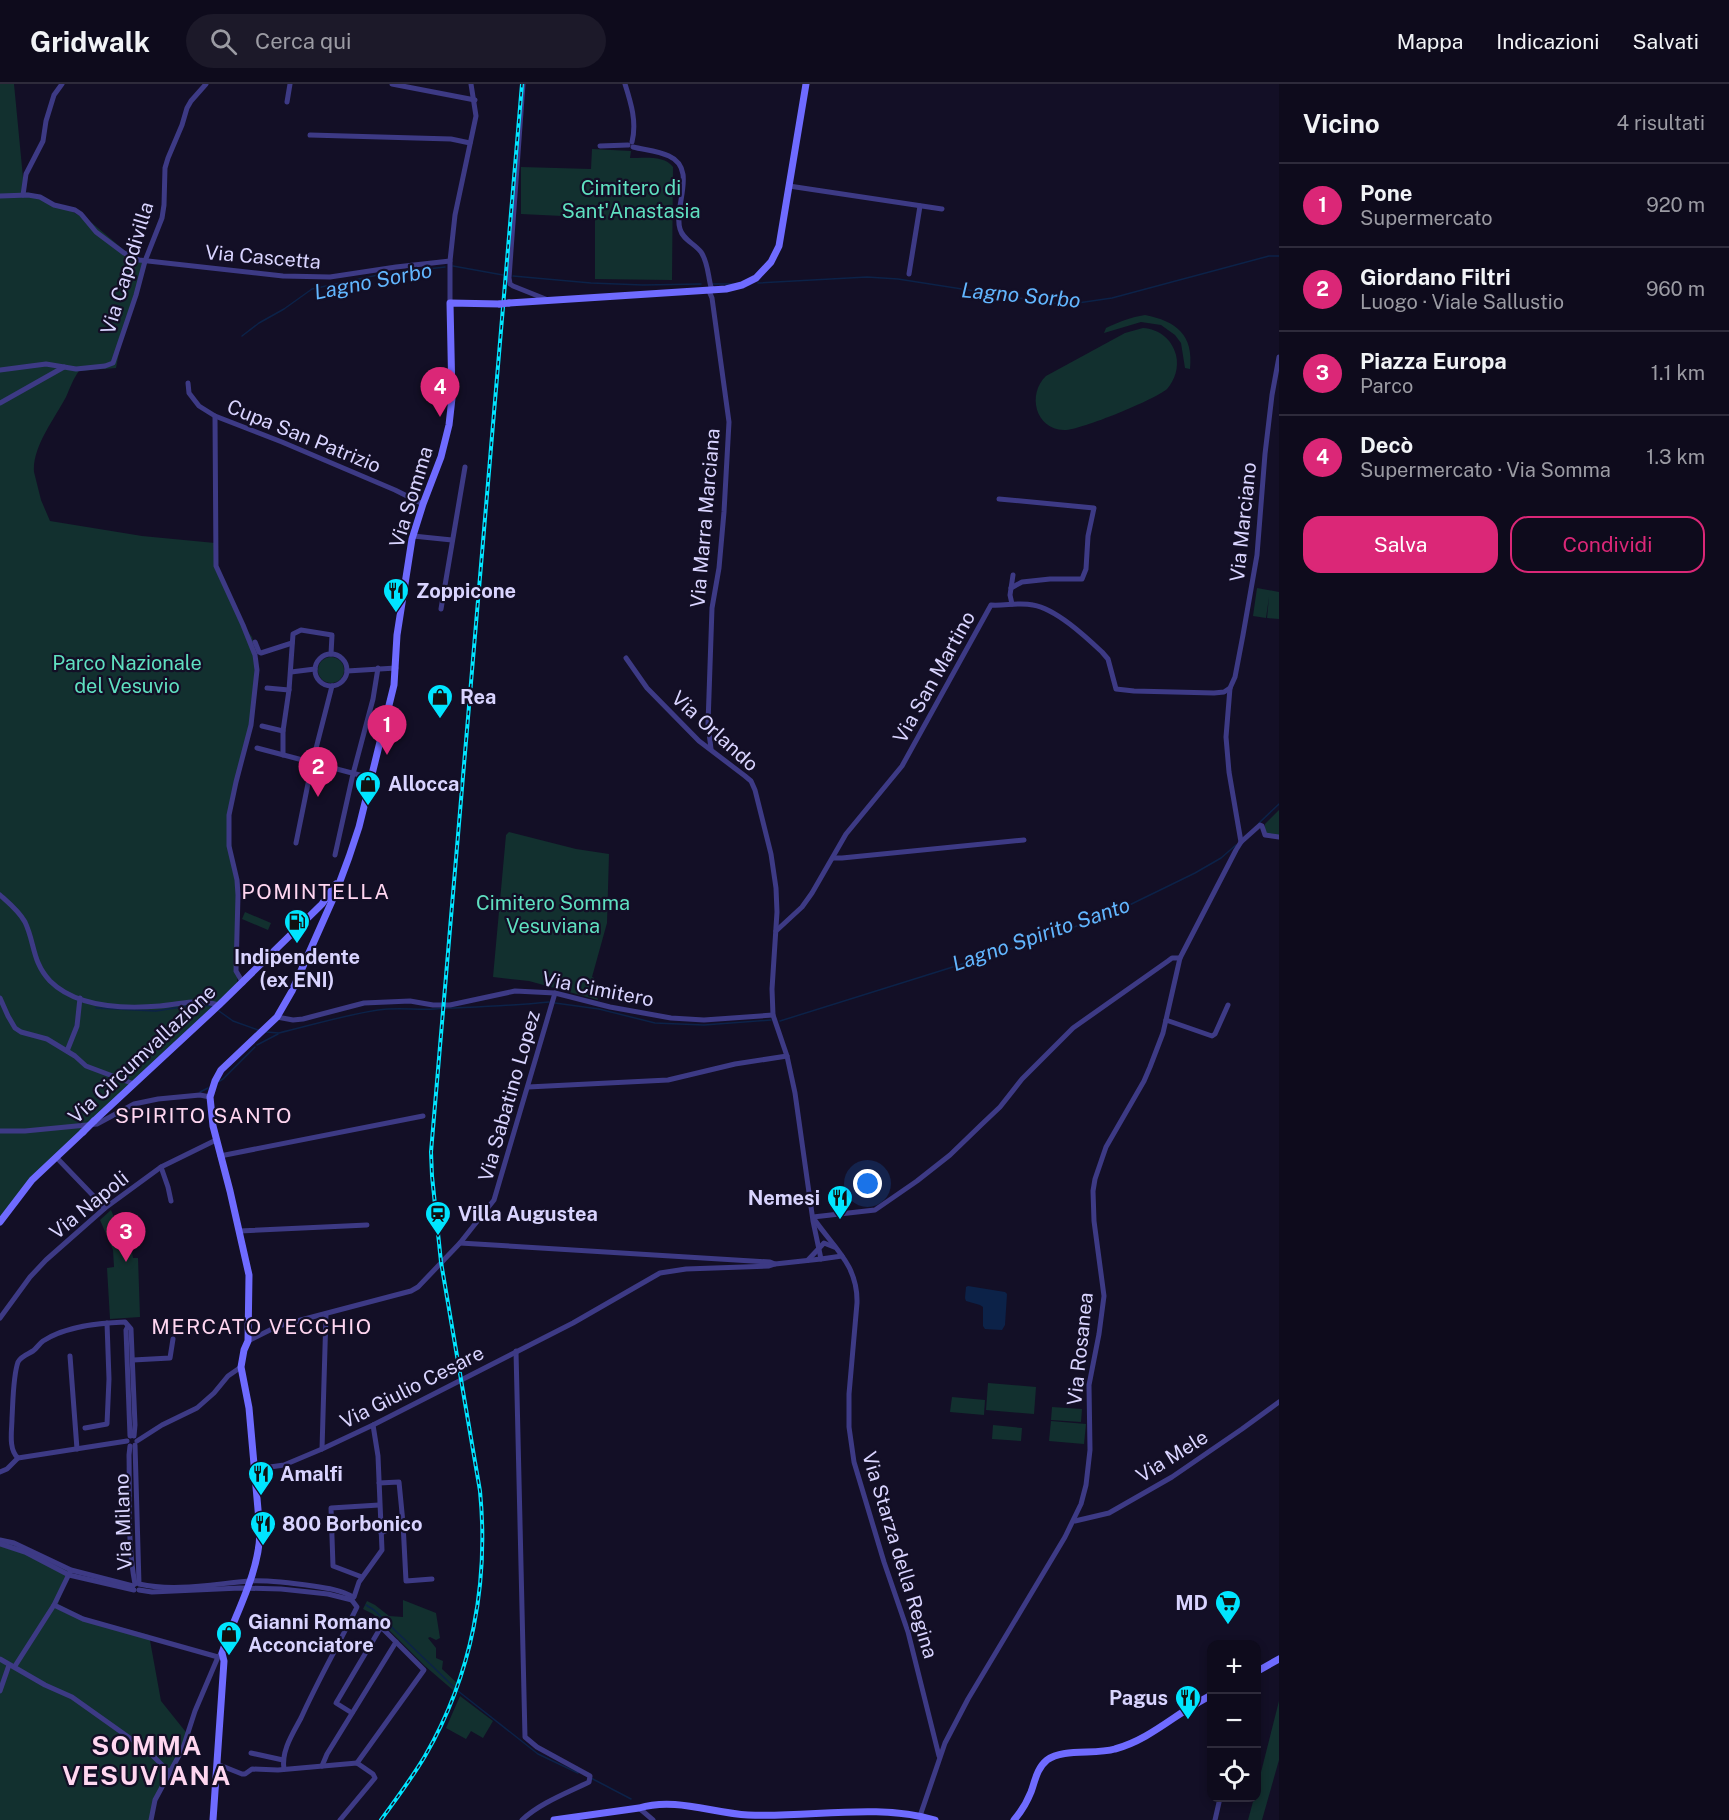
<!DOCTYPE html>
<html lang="it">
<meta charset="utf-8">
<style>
:root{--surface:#0e0b1c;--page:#1c1929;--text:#f1f3f6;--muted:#9b9ba3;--line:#2e2b3b;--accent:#db2777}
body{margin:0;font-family:"Public Sans",sans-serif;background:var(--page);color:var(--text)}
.controls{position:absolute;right:18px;bottom:18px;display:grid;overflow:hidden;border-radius:12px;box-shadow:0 3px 9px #0003}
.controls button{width:54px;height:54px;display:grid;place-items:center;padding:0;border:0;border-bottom:2px solid var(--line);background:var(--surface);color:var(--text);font:30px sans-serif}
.you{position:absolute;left:868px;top:1100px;width:21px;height:21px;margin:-15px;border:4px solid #fff;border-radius:50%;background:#1a73e8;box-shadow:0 0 0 9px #1a73e833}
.badge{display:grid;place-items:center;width:39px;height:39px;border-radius:50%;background:var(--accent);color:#fff;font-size:20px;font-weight:700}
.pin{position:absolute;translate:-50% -50px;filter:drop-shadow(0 2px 3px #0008)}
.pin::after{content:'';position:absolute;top:32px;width:21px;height:18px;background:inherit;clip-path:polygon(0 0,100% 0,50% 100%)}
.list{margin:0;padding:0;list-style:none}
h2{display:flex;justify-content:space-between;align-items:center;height:78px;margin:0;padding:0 24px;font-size:26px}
h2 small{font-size:20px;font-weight:400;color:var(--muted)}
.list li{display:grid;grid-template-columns:39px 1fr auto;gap:18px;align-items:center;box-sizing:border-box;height:84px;padding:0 24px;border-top:2px solid var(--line)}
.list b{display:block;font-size:22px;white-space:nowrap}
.list p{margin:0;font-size:20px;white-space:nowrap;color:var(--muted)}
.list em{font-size:20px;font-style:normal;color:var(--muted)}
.actions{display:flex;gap:12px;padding:18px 24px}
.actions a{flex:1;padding:14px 0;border:2px solid var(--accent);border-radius:18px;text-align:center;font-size:21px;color:var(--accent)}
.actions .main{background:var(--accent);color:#fff}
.icon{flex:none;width:33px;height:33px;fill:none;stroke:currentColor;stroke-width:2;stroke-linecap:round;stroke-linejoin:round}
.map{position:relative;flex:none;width:1279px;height:1736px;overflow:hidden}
header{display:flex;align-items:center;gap:36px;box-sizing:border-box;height:84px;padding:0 30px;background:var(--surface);border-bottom:2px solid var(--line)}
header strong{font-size:28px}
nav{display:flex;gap:33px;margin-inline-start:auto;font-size:21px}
.search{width:420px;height:54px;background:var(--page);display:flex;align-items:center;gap:15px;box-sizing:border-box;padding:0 21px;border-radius:33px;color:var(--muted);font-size:22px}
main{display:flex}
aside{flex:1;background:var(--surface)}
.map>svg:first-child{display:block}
.green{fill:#12302f}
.water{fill:#0c2248}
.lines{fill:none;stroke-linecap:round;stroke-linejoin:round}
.stream{stroke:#0c2248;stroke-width:1.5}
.street{stroke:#3d3a85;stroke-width:5}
.secondary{stroke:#6f6bff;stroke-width:7}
.rail-casing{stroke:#00e5ff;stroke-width:4}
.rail{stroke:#130f26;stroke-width:1.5;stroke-dasharray:4.5;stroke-linecap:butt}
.secondary-bridge{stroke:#6f6bff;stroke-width:7}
.labels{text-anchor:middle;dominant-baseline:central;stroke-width:4.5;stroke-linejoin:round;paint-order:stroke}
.park-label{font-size:20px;fill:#5fe0c0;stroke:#130f26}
.street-label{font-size:20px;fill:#d9d4ff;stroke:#130f26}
.poi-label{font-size:20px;font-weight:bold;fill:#d9d4ff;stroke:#130f26;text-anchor:start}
.water-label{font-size:21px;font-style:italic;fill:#62b6ff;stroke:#130f26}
.neighbourhood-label{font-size:21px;letter-spacing:1.5px;fill:#ffd6f0;stroke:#130f26}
.district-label{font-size:26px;font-weight:bold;letter-spacing:1.5px;fill:#ffd6f0;stroke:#130f26}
</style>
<header>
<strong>Gridwalk</strong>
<div class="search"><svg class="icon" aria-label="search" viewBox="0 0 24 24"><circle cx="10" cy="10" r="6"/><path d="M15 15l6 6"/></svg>Cerca qui</div>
<nav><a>Mappa</a><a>Indicazioni</a><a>Salvati</a></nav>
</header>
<main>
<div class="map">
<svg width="1279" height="1736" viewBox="0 0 1279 1736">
<rect width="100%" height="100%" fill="#130f26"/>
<g class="green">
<path d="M0,0H14L24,104L26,108L34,110L73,128L92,139L124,166L147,179L121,258L116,284L79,287C73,295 70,304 66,313C55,334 32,363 34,388L41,416L50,437L142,452L215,459L216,482L246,545L252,553L256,569L251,643L234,712L229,742L233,775L240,801L237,908L29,1101L0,1140Z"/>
<path d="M592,65L631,67L630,74C643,74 665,71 673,83L672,196L595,195V135L583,133L521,130V83L591,85Z"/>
<path d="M1145,231C1176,237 1194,251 1190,285L1185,284L1181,259L1175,251L1161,241L1141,238L1104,249L1106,244C1119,238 1131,233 1145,231Z"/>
<path d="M1143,244C1159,245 1172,255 1176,271C1179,283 1175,296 1167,305C1156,315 1079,347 1064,346C1035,345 1027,310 1046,292L1125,249Z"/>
<path d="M1257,504L1279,508V535L1267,534L1269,513L1266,534L1253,532Z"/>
<circle cx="331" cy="586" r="13"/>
<path d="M1279,726V752L1268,751L1265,747V740Z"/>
<path d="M509,748L576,765L609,770L607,839L592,893L594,894L598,916L529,897L493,893L506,751Z"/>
<path d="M245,828L271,839L268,846L242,835Z"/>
<path d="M111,1126L123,1155L125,1169L132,1168L133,1174H138L140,1233L110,1235L107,1184L114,1183L113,1166L100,1136Z"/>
<path d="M988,1299L1036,1303L1034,1330L986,1326Z"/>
<path d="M952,1313L985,1316L984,1331L950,1328Z"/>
<path d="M1052,1323L1082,1325L1081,1338L1051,1336Z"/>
<path d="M1051,1337L1086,1340L1084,1360L1049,1357Z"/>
<path d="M993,1341L1022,1344L1021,1357L992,1355Z"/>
<path d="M0,1454L71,1484L58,1520L86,1534L149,1551L161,1617L189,1652L155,1721L153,1736H0Z"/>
<path d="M403,1516L436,1529L440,1554L436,1556L430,1553L428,1554L436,1564V1574L443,1577L442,1585L457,1599L454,1607L425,1582L373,1530L363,1525L367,1517L375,1521L389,1532L403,1533Z"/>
<path d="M460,1612L493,1637L483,1654L471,1647L466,1655L446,1644Z"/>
<path d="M1279,1617V1676L1262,1736H1248L1254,1714H1256L1257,1704Z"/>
</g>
<path class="water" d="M968,1202L1005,1208L1007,1210L1005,1241L1002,1246L985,1245L983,1242V1223L980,1221L966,1217L965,1214L966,1203Z"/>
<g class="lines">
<g class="stream">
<path d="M453,182L503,191"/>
<path d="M513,192L591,199L643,201L701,200"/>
<path d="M758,199L867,193L898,195L1051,219L1071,220L1112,214L1269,172H1279"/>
<path d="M713,200H733"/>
<path d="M242,252L259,239L284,225L312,205L378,191L445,183"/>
<path d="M1259,739L1279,720"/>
<path d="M555,919L599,925L655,939L704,941L771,936"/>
<path d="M96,924L156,927L194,921L212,922"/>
<path d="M219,927L233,937L258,946"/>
<path d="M780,937L1020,862L1111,830L1195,789L1221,774L1236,761"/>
<path d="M266,948L279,949C312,941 345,931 378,926C397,923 415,926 434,925C472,923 511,922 549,918"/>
<path d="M257,961L278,950"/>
<path d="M218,998L223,995L255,963"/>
<path d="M200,1008L208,1004"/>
<path d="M366,1521L374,1526L455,1604"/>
<path d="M458,1607L538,1670L578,1689"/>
<path d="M591,1694L631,1715"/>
</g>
<g class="street">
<path d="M392,0L475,16"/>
<path d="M523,0L509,194L510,200L513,202L548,216"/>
<path d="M625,0C631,19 637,38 632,58"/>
<path d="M287,18L290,0"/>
<path d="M310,51L451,55L470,59"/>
<path d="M600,62L628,61"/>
<path d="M633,63C645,66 658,67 669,72C698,85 673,123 680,145C683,156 694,159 701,168C708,178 708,192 711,203L714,206"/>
<path d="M789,102L942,125"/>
<path d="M23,111L26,90L43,57L46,37L54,11L62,0"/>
<path d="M0,112L28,111L40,113L54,121L75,126L81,130L96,148L124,169L139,176L283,192L330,193L396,183L450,177"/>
<path d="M909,190L920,122"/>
<path d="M709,207L712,214L729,338L724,428L719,484L712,524L708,640L711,665"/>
<path d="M450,219V177L455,131L476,32L471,0"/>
<path d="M0,286L46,280L76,285L105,282L113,279L136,211L145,177L162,134L164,121L165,84L168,74L182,41L187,24L191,17L206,0"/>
<path d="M188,299L189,309L199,322L215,332L282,358L395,406L423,420"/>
<path d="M0,319L64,283"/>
<path d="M215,332L216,482L243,541L255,571L257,586L251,641L236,698L229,731V762L237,796L238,811L236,887L243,899"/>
<path d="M999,415L1094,424L1088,452L1086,485L1082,495H1050L1022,498L1011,504"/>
<path d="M413,452L452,456"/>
<path d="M1012,520L1010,511L1013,491"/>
<path d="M441,525L465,383"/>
<path d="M255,558L259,568L261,569L292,559"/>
<circle cx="331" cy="586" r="16"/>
<path d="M626,574L647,604L699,657L745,692L751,697L755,706L771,770L776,804L777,828L772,905L773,931L787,972L795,1009L813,1137L821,1175L842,1172"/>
<path d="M347,587L396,584"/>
<path d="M291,588L315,585"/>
<path d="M267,604L289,606"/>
<path d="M262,642L283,647"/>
<path d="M257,664L371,694"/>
<path d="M283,671V647L289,606L293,550L301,546L332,551L331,570"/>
<path d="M1241,758L1229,688L1226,653L1230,604L1235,593L1243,551L1257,471L1265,370L1272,311L1279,273"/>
<path d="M296,759L312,680L332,602"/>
<path d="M335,771L353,690L373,615L378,584"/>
<path d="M833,774H842L1024,756"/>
<path d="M0,811C9,819 19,827 25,838C35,859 32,878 50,897C77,924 124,925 160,922C183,920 196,914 219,921"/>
<path d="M776,847L802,823L812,809L846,750L902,682L991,521C1005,522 1019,518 1033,521C1056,525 1085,552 1102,568L1108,575L1116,605L1134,607L1214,609L1224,608L1230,604"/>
<path d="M0,914L8,932L15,944L21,948L47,955L75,972L86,982L134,1000"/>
<path d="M277,933L293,936L303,935L364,919L410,917L433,921H450L515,907L555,909L610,923L671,934L704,936L773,931"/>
<path d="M1166,936L1212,952L1215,950L1228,921"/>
<path d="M67,967L77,942L80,914"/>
<path d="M528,1003L668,996L735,980L787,972"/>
<path d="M0,1047H25L97,1040L134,1020L158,1015L200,1011L210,1013"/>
<path d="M220,1072L423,1032"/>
<path d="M56,1073L105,1124"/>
<path d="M161,1083L168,1103L171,1117"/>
<path d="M813,1133L875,1126L917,1097L950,1071L981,1041L1000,1023L1022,995L1073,944L1168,877L1172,874H1180"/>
<path d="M814,1135C834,1164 858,1181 857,1219L849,1310V1343L854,1378L884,1478L908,1548L939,1672"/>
<path d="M239,1147L367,1141"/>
<path d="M460,1159L770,1178L775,1180L821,1175"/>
<path d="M808,1176L824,1159L834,1163"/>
<path d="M0,1234L30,1193L46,1176L105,1124L161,1083L216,1056"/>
<path d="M128,1242L126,1246L130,1352"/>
<path d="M248,1257L278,1242L411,1207L418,1203L460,1159L494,1116L555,909"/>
<path d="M516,1267L525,1653L537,1663L590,1692L589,1698C567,1709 540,1719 522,1736"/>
<path d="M70,1272L77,1365"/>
<path d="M133,1276L170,1274L173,1255"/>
<path d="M85,1344L107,1340L109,1295L107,1239"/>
<path d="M127,1357L18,1374C8,1365 12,1346 12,1334C13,1318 13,1292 18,1278C21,1272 28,1270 33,1267C37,1264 39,1260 43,1257C66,1242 99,1239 125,1238L131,1245L135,1341L134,1352"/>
<path d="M137,1357L162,1341L197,1324L214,1309L228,1292L241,1283"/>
<path d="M135,1361L139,1500C175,1508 213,1500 249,1497C270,1496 292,1499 313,1502C327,1504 341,1506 353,1513"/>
<path d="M130,1362L129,1371C130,1413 127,1458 135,1500"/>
<path d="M322,1365L373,1341L573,1239L660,1189L686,1185L769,1182L775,1180"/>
<path d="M256,1385L284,1381L322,1365L326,1230"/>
<path d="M0,1388L7,1385L18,1374"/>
<path d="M379,1399L399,1398L403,1439L381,1449"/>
<path d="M1075,1437L1109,1429L1172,1393L1242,1345L1279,1318"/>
<path d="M403,1439L406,1497L432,1495"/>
<path d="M0,1456L14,1459L71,1486L133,1502"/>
<path d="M0,1460L25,1468L69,1491L134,1506"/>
<path d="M362,1493L333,1482L331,1424L379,1421"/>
<path d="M139,1506L152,1508L240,1504L281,1505L328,1510L352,1516"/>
<path d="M354,1513L359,1498L382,1466L378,1372L373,1341"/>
<path d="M54,1521L83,1535L218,1573"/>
<path d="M0,1575L45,1601L72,1613L148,1667L170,1689"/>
<path d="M15,1582L54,1521L70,1488"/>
<path d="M0,1607L9,1581"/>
<path d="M352,1629L336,1619L381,1543L424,1586L357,1679"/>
<path d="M251,1669L283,1676"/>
<path d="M217,1680L242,1690H245L252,1685L278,1686L357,1679L373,1690L375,1694L340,1736"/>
<path d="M322,1682L327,1670L396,1558"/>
<path d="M284,1685C281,1667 293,1649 301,1634C318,1596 339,1560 357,1523L351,1515"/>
<path d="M639,1724L653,1736"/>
<path d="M920,1732L945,1659L968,1615L1065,1453L1081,1420L1086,1401L1090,1366L1089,1301L1099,1250L1104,1212L1094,1137L1093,1107L1095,1095L1106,1063L1144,997L1150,983L1163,949L1180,874L1236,766L1241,758L1260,741L1262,742L1265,751L1279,753"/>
<path d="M151,1736L155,1716L183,1664L195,1627L218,1573L222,1569"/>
<path d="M1215,1736L1220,1714"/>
</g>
<g class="secondary">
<path d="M509,219L726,205L742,201L756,194L771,178L779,162L806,0"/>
<path d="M322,820L336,800"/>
<path d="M94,1037L219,921L320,822"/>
<path d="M0,1138L32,1096L83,1048"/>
<path d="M1256,1588L1279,1575"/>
<path d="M213,1736L224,1577L222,1569C235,1530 259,1490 260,1448L249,1324L241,1283L244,1266L248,1257L249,1191L230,1107L213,1042L210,1013L215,997L221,986L277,933L292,907L336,808L349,773L359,743L394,601L397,551L412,455L423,420L441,373L449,341L452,314L450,219L500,220"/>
<path d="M554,1736L639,1724C675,1713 712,1729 748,1731C810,1734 875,1719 935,1736"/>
<path d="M1014,1736C1021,1728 1027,1718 1031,1708C1035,1697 1037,1684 1047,1676C1063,1664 1095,1671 1115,1665C1152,1655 1178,1627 1212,1611"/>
</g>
<defs>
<path id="rail" d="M381,1736C396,1715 412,1694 425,1672C472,1591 489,1499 480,1407L441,1178L432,1092L431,1068L522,0"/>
</defs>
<use href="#rail" class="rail-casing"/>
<use href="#rail" class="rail"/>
<g class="secondary-bridge">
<path d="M500,220L509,219"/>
<path d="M83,1048L94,1037"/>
</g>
</g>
<defs>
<symbol id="restaurant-pin" viewBox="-11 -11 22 30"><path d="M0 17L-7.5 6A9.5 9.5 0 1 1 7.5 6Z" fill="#00e5ff" stroke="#130f26"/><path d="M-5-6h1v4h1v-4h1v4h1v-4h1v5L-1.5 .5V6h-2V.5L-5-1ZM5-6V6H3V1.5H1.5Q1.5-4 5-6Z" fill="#111"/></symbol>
<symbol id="shop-pin" viewBox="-11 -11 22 30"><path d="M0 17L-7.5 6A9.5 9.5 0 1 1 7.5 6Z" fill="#00e5ff" stroke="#130f26"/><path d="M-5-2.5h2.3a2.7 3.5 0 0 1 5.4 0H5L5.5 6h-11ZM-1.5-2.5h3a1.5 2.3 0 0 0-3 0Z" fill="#111"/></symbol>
<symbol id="fuel-pin" viewBox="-11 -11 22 30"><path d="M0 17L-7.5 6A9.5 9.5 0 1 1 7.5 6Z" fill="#00e5ff" stroke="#130f26"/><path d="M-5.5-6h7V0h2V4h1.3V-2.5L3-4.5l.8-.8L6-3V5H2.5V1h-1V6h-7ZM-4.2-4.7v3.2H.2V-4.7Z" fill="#111"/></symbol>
<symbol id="station-pin" viewBox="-11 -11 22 30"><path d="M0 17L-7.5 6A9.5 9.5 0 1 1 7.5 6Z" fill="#00e5ff" stroke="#130f26"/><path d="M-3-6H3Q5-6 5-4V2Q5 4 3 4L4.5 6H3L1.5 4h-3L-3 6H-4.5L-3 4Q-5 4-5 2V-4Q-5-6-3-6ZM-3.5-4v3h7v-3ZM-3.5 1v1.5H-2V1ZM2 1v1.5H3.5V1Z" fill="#111"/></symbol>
<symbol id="supermarket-pin" viewBox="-11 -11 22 30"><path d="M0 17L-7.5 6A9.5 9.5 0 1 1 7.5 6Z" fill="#00e5ff" stroke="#130f26"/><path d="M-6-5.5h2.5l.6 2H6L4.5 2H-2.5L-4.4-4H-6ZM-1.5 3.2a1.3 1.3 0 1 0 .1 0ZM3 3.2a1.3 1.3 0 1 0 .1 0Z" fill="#111"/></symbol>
</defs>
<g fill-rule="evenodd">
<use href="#restaurant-pin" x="381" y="492" width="30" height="40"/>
<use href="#shop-pin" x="425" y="598" width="30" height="40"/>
<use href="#shop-pin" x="353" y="685" width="30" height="40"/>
<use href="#fuel-pin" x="282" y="823" width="30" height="40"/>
<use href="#restaurant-pin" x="825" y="1099" width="30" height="40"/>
<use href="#station-pin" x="423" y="1115" width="30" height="40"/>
<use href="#restaurant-pin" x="246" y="1375" width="30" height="40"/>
<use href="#restaurant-pin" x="248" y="1425" width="30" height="40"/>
<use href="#supermarket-pin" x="1213" y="1504" width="30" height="40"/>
<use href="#shop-pin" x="214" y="1535" width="30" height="40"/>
<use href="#restaurant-pin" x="1173" y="1599" width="30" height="40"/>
</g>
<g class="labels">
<g class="park-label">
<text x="631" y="104">Cimitero di<tspan x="631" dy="23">Sant'Anastasia</tspan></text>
<text x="127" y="579">Parco Nazionale<tspan x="127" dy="23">del Vesuvio</tspan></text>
<text x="553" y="819">Cimitero Somma<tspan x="553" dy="23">Vesuviana</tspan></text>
</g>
<g class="street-label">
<text transform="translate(263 173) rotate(5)">Via Cascetta</text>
<text transform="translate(127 184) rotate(-73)">Via Capodivilla</text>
<text transform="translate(304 352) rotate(22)">Cupa San Patrizio</text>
<text transform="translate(411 413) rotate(-73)">Via Somma</text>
<text transform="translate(705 434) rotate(-85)">Via Marra Marciana</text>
<text transform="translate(1243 438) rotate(-84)">Via Marciano</text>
<text transform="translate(934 593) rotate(-61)">Via San Martino</text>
<text transform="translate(715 647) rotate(42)">Via Orlando</text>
<text transform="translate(598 905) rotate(11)">Via Cimitero</text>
<text transform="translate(142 970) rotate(-43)">Via Circumvallazione</text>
<text transform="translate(509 1012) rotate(-74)">Via Sabatino Lopez</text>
<text transform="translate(89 1121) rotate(-39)">Via Napoli</text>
<text transform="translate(1080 1265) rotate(-84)">Via Rosanea</text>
<text transform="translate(412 1303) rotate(-27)">Via Giulio Cesare</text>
<text transform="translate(1172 1372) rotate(-32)">Via Mele</text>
<text transform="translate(123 1438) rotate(-92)">Via Milano</text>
<text transform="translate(900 1471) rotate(73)">Via Starza della Regina</text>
</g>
<g class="poi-label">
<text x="416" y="507">Zoppicone</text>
<text x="460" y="613">Rea</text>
<text x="388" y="700">Allocca</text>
<text x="297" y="873" text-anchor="middle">Indipendente<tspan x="297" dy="23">(ex ENI)</tspan></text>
<text x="820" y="1114" text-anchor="end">Nemesi</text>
<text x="458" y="1130">Villa Augustea</text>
<text x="280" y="1390">Amalfi</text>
<text x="282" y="1440">800 Borbonico</text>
<text x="1208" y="1519" text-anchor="end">MD</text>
<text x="248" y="1538">Gianni Romano<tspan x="248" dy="23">Acconciatore</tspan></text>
<text x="1168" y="1614" text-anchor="end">Pagus</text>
</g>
<g class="water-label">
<text transform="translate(373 197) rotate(-11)">Lagno Sorbo</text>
<text transform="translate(1021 211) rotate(5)">Lagno Sorbo</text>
<text transform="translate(1041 850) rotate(-19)">Lagno Spirito Santo</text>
</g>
<g class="neighbourhood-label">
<text x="316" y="807">POMINTELLA</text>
<text x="204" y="1031">SPIRITO SANTO</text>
<text x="262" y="1242">MERCATO VECCHIO</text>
</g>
<g class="district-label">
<text x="147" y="1661">SOMMA<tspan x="147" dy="30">VESUVIANA</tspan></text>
</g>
</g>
</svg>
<div class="controls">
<button>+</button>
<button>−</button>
<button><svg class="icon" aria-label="locate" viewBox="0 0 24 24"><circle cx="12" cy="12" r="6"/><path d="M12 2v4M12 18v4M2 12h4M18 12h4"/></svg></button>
</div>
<div class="you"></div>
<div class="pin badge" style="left:387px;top:671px">1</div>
<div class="pin badge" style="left:318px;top:713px">2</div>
<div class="pin badge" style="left:126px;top:1178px">3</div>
<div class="pin badge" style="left:440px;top:333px">4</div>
</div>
<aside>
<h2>Vicino<small>4 risultati</small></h2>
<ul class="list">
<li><span class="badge">1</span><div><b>Pone</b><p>Supermercato</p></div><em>920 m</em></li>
<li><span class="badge">2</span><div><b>Giordano Filtri</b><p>Luogo · Viale Sallustio</p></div><em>960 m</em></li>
<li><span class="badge">3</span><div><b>Piazza Europa</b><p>Parco</p></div><em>1.1 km</em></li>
<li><span class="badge">4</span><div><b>Decò</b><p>Supermercato · Via Somma</p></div><em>1.3 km</em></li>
</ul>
<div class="actions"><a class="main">Salva</a><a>Condividi</a></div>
</aside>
</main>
